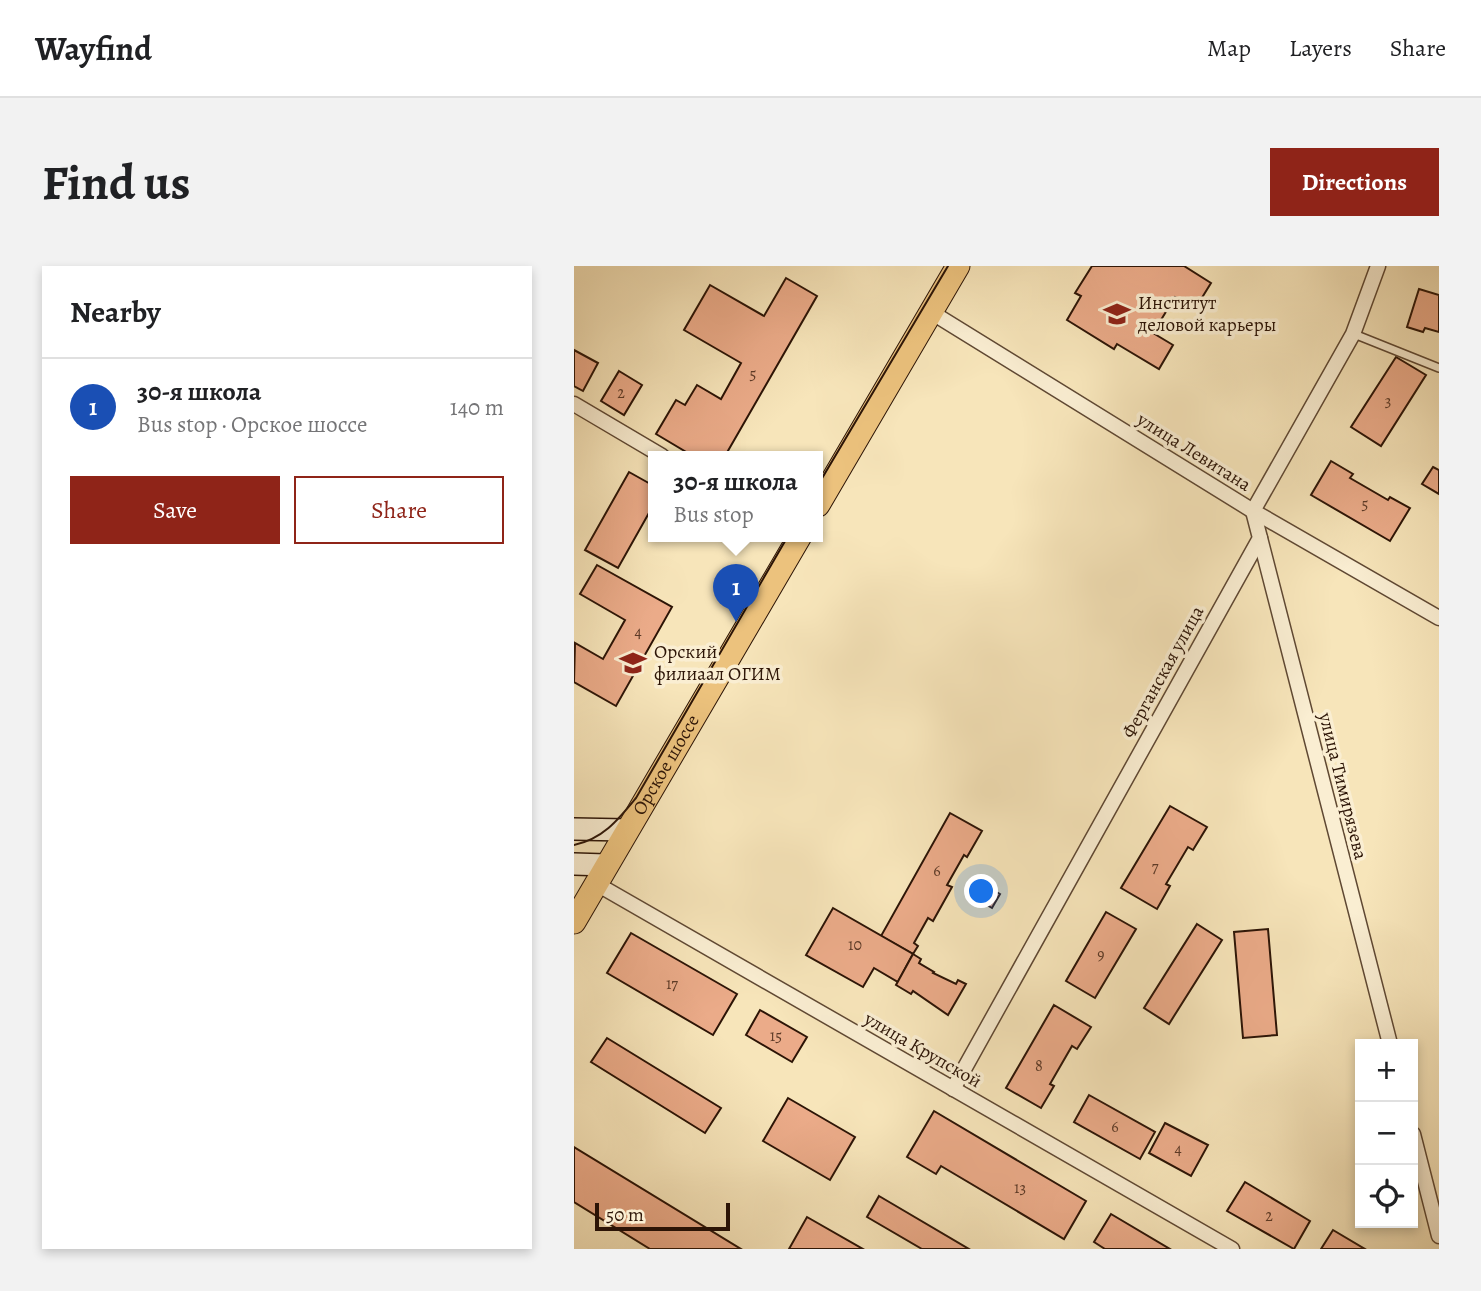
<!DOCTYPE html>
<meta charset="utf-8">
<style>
:root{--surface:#fff;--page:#f2f2f2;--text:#202124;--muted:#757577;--line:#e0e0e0;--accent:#8f2418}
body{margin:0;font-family:Alegreya,serif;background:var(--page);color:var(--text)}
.controls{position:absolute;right:21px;bottom:21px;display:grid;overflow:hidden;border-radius:0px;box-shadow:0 4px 10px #0003}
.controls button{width:63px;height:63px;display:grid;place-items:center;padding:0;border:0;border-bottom:2px solid var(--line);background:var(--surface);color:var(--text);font:35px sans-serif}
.scale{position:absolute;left:21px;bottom:18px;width:135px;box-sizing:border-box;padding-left:7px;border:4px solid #2c1406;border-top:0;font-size:19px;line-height:24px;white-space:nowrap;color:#2c1406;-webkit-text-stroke:5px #faeed2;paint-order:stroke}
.you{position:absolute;left:408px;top:626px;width:24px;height:24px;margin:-18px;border:5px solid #fff;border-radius:50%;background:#1a73e8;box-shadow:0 0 0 10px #1a73e833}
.badge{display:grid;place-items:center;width:46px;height:46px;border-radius:50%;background:var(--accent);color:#fff;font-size:23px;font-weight:700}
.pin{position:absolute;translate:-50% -58px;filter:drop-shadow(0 2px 4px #0008)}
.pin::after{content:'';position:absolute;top:37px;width:24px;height:21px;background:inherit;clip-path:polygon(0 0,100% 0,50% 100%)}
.popup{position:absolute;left:74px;top:185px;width:175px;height:91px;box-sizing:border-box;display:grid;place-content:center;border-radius:0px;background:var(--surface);filter:drop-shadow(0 2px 5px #0005);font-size:23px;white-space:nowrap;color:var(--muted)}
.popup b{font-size:26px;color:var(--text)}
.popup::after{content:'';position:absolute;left:50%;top:100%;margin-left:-14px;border:14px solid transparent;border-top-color:var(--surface)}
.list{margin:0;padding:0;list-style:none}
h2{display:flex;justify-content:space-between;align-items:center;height:91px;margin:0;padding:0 28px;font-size:30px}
h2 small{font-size:23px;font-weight:400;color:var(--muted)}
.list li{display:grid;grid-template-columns:46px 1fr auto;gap:21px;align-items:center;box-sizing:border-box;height:98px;padding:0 28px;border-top:2px solid var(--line)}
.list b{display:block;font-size:26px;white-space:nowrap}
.list p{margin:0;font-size:23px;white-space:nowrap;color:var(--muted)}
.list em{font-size:23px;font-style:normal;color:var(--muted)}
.actions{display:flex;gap:14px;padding:21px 28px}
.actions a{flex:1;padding:16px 0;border:2px solid var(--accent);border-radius:0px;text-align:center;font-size:24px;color:var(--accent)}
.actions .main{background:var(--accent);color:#fff}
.icon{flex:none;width:38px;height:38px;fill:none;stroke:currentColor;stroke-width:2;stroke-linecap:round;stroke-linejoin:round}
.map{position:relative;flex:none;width:865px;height:983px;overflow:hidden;border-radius:0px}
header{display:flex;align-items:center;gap:42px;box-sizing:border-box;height:98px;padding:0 35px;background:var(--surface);border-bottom:2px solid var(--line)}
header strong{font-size:33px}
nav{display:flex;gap:38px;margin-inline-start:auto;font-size:24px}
.intro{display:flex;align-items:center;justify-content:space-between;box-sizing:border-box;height:168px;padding:0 42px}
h1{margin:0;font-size:49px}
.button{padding:18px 32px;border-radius:0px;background:var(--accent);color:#fff;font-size:24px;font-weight:700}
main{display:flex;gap:42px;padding:0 42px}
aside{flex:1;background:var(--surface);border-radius:0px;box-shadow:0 4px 10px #0003}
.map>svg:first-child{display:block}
.building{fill:#ebab89;stroke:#2c1406;stroke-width:2}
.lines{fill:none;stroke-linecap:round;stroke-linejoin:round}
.service-casing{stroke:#5f4833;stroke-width:10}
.minor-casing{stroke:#5f4833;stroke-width:17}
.secondary-casing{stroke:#2c1406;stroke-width:24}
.primary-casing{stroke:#2c1406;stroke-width:25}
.service{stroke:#faeed2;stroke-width:7}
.minor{stroke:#faeed2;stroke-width:14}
.secondary{stroke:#faeed2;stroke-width:21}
.primary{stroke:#ecc27d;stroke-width:23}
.tram{stroke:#2c1406;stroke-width:2}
.labels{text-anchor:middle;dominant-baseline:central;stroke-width:7;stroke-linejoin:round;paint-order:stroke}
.number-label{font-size:16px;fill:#5c3a27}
.poi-label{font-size:19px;fill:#2c1406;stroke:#faeed2;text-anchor:start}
.street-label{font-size:19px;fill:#2c1406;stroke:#faeed2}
</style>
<header>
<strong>Wayfind</strong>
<nav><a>Map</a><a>Layers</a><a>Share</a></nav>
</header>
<div class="intro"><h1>Find us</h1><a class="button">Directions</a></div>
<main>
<aside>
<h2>Nearby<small></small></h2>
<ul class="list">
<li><span class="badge" style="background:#1a4fb4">1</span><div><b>30-я школа</b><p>Bus stop · Орское шоссе</p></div><em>140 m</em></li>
</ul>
<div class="actions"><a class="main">Save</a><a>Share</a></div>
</aside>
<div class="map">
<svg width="865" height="983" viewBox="0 0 865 983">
<rect width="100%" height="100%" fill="#f7e5ba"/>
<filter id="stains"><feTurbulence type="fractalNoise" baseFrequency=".00286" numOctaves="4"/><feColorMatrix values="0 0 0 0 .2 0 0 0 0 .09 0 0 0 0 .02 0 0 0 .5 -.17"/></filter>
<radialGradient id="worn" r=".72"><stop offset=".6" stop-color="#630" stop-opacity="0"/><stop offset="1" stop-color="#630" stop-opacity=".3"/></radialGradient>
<g class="building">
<path d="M518,0H610L637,17L621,43L601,31L579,67L599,79L585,103L543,78L540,83L493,54L507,30L501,27Z"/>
<path d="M212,12L243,30L151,190H119L82,168L102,134L111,139L123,119L147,133L167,97L110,64L136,19L190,50Z"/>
<path d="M845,23L865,29V66L851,62L849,66L833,61Z"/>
<path d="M0,84L24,97L9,125L0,120Z"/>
<path d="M822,91L852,109L807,180L777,161Z"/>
<path d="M45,105L68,119L50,149L27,135Z"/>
<path d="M757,195L779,208L776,212L814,234L816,231L836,242L816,275L737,229Z"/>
<path d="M859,201L865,204V228L848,218Z"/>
<path d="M55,206L80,220V238L44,302L11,284Z"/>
<path d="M23,299L98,341L42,440L0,416L1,377L29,393L51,354L6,328Z"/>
<path d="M596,540L633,561L619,584L614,581L592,618L596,620L583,643L547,622Z"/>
<path d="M376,547L408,565L393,591L390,589L373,619L378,621L359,655L354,652L340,677L344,680L339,688L307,670Z"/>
<path d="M402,614L426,628L418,642L394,628Z"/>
<path d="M259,642L339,688L324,716L300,702L289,721L232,689Z"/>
<path d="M532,646L562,663L521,732L492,715Z"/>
<path d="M623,658L648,674L595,758L570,742Z"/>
<path d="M694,663L703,769L669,772L660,666Z"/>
<path d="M57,667L163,728L139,769L33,707Z"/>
<path d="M339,688L347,693L345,697L360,706L359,707L382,718L384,714L392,718L374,749L339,725L337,728L322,719Z"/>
<path d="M480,739L517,761L503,783L498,780L476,818L480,820L467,842L432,822Z"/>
<path d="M186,744L233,771L218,796L172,769Z"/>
<path d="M33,772L147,842L131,867L17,796Z"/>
<path d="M515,829L581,866L566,893L500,856Z"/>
<path d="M214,832L281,871L256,914L189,875Z"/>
<path d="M360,845L512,935L490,973L367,900L362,908L333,891Z"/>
<path d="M591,857L634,879L617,910L575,887Z"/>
<path d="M0,881L167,983H76L0,936Z"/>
<path d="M671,916L736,955L720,983L653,945Z"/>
<path d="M305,930L395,983H348L293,951Z"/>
<path d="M537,948L596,983H531L520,976Z"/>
<path d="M233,951L289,983H215Z"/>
<path d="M759,964L791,983H747Z"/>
</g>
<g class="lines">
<defs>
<path id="service" d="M780,68L865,102"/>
<g id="minor">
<path d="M357,46L679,245L865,352"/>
<path d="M0,138L88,190"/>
<path d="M686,272L816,778"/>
<path d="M21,617L658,983"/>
<path d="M379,823L686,272L679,245L779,68L804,0"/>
<path d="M839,868L865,970"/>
</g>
<g id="secondary">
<path d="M0,563L53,564"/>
<path d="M0,598L32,599"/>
</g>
<g id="primary">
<path d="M244,239L384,0"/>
<path id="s1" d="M0,656L226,270"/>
</g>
</defs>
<use href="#service" class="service-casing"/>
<use href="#minor" class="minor-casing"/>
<use href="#secondary" class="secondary-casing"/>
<use href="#primary" class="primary-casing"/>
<use href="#service" class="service"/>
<use href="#minor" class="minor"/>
<use href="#secondary" class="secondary"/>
<use href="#primary" class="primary"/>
<g class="tram">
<path d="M244,219L374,0"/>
<path d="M0,579C29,573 44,554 62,532L214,270"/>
</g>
</g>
<defs>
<symbol id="university-bare" viewBox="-9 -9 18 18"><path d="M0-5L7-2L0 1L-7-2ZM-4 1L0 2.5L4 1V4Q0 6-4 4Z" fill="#8f2418" stroke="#faeed2" stroke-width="2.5" paint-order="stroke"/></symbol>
</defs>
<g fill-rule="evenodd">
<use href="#university-bare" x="524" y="29" width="38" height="38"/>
<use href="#university-bare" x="40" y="378" width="38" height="38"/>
</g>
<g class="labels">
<g class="number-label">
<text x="179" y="108">5</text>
<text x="47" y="127">2</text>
<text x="814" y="135">3</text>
<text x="791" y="238">5</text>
<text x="64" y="366">4</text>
<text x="581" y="601">7</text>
<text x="363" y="605">6</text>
<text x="281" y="679">10</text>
<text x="527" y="689">9</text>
<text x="98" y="718">17</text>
<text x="202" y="770">15</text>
<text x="465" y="800">8</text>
<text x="541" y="861">6</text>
<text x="604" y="883">4</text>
<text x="446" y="922">13</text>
<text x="695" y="950">2</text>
</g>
<g class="poi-label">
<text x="564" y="37">Институт<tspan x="564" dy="22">деловой карьеры</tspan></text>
<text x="80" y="386">Орский<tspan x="80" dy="22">филиаал ОГИМ</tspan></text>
</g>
<g class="street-label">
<text transform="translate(620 186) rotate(32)">улица Левитана</text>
<text transform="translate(589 406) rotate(-61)">Ферганская улица</text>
<text stroke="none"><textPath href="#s1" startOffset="182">Орское шоссе</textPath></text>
<text transform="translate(769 520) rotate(76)">улица Тимирязева</text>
<text transform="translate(349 784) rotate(30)">улица Крупской</text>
</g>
</g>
<rect width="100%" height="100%" filter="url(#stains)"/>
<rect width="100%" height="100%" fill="url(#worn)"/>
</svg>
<div class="controls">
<button>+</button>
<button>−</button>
<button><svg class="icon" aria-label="locate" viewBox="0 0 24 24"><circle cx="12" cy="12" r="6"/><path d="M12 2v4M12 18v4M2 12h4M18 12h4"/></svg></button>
</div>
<div class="scale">50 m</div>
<div class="you"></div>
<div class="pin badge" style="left:162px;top:356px;background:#1a4fb4">1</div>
<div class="popup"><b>30-я школа</b>Bus stop</div>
</div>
</main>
